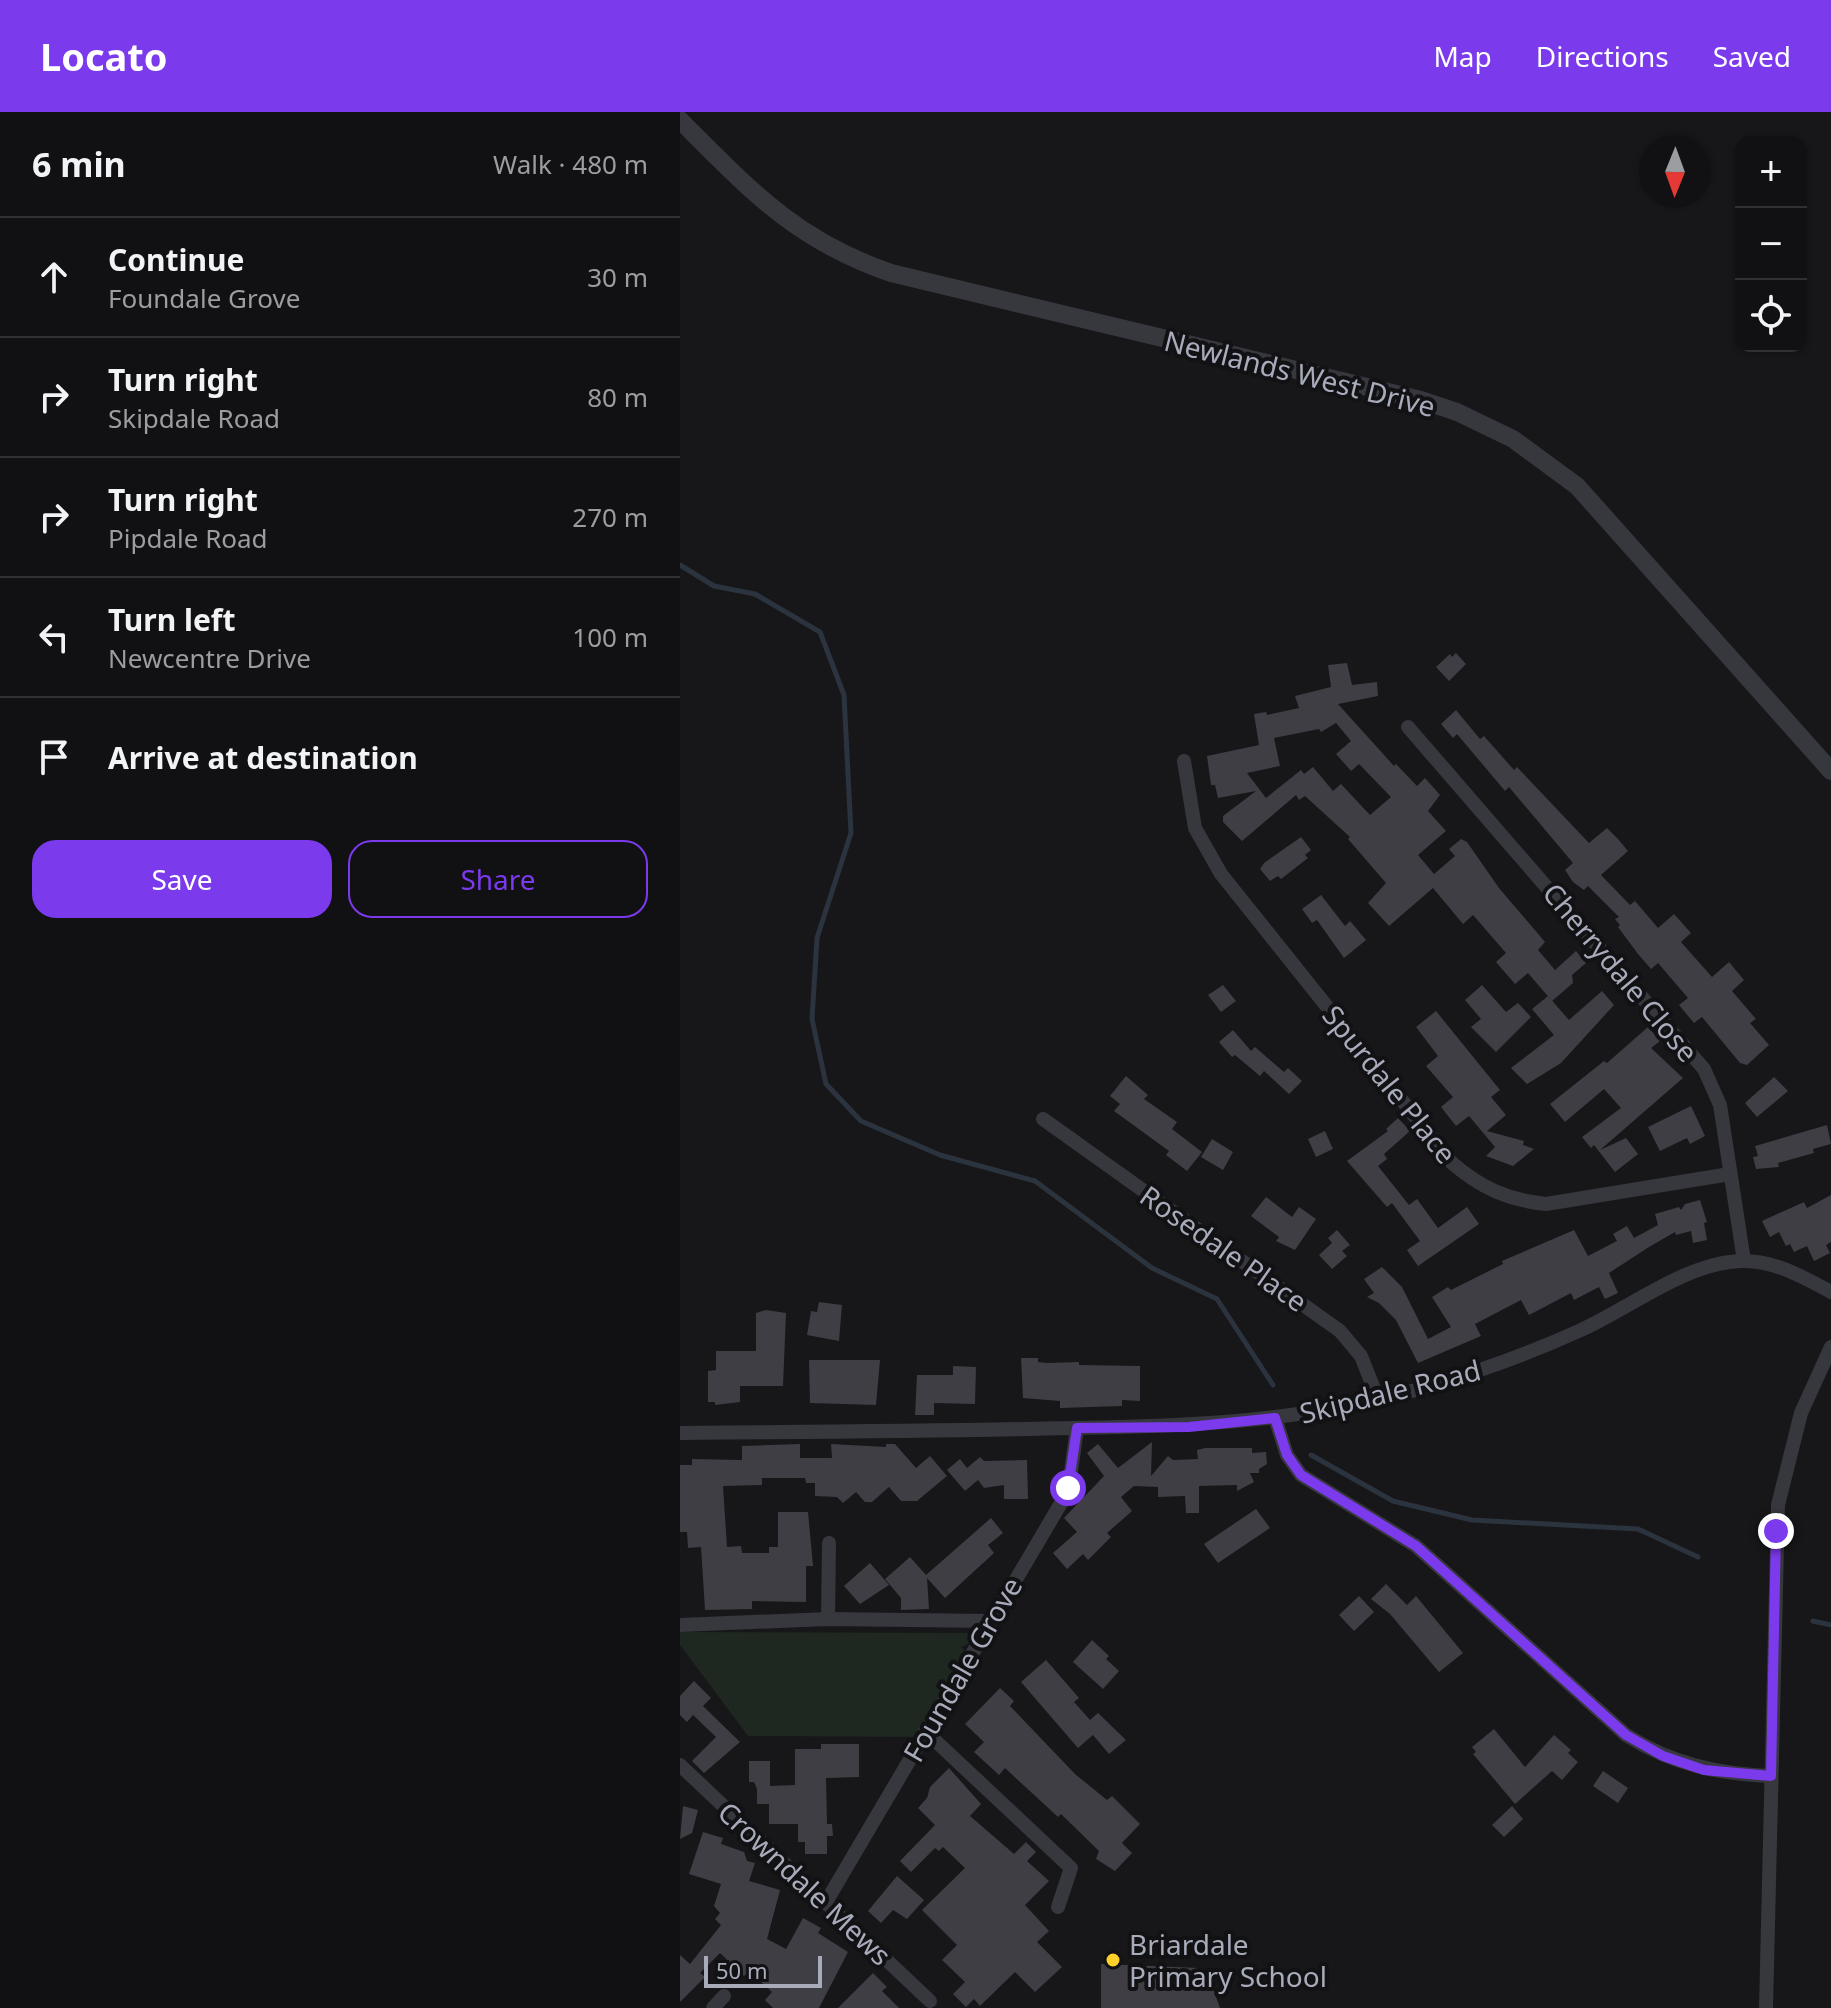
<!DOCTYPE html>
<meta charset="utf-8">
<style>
:root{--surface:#111113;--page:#1e1f21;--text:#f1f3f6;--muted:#9c9da0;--line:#303133;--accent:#7c3aed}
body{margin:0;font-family:"Noto Sans",sans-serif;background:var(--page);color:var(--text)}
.controls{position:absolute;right:24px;top:24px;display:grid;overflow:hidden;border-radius:16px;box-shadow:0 2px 6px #0004}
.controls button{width:72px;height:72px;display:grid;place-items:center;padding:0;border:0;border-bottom:2px solid var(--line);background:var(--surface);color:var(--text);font:40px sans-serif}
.compass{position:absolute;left:959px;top:24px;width:72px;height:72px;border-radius:50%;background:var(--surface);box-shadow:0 2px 6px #0004;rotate:181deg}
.scale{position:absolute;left:24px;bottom:20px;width:118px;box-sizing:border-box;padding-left:8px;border:4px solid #a7abba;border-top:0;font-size:22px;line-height:28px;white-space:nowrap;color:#a7abba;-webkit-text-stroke:6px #121114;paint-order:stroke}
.stop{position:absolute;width:24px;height:24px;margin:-18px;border:6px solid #7c3aed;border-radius:50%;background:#fff}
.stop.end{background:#7c3aed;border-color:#fff;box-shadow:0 2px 8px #0008}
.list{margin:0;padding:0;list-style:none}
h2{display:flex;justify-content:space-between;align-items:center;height:104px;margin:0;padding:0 32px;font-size:34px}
h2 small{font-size:26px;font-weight:400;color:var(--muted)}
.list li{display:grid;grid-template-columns:52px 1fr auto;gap:24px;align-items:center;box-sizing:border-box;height:120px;padding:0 32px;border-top:2px solid var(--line)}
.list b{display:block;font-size:30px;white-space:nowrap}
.list p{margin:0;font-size:26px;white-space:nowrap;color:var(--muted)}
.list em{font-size:26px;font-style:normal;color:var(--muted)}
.actions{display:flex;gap:16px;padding:24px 32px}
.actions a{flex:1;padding:18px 0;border:2px solid var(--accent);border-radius:24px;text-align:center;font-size:28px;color:var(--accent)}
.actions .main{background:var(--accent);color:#fff}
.icon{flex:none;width:44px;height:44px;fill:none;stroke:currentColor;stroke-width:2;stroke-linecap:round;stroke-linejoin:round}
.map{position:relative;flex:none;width:1151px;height:1896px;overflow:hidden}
header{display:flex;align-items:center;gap:48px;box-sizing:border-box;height:112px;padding:0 40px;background:var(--accent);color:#fff}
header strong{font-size:38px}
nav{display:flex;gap:44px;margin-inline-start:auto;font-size:28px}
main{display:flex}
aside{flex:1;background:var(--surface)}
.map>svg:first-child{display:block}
.green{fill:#1e2720}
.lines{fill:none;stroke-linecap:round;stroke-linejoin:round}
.stream{stroke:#2b333e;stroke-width:5}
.building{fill:#3e3e44;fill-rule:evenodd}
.minor{stroke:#37373e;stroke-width:14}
.tertiary{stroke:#37373e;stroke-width:18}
.route{stroke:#7c3aed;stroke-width:10}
.poi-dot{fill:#ffd128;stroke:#121114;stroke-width:3}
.labels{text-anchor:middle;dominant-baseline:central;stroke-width:8;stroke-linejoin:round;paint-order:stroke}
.street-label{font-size:28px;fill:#a7abba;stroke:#121114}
.poi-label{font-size:28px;fill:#a7abba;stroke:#121114;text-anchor:start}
</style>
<header>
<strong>Locato</strong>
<nav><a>Map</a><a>Directions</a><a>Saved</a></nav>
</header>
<main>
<aside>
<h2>6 min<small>Walk · 480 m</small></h2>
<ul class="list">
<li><svg class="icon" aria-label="ahead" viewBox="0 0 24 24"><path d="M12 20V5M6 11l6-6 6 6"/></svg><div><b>Continue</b><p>Foundale Grove</p></div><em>30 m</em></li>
<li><svg class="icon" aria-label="right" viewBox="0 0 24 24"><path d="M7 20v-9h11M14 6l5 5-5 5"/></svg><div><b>Turn right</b><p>Skipdale Road</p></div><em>80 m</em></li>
<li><svg class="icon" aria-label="right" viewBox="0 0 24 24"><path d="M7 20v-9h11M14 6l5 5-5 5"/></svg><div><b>Turn right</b><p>Pipdale Road</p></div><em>270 m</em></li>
<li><svg class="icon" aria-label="left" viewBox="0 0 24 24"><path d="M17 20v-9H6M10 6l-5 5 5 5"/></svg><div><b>Turn left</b><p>Newcentre Drive</p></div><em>100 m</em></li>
<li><svg class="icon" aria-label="arrive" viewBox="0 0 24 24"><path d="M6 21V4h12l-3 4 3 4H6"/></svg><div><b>Arrive at destination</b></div></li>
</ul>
<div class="actions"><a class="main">Save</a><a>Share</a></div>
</aside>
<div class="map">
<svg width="1151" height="1896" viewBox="0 0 1151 1896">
<rect width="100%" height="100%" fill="#171719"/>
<path class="green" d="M0,1520L295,1521L291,1524L293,1530L281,1535L290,1543L265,1573L238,1625L68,1624L0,1533Z"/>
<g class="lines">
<g class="stream">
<path d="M0,453L34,474L75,482L140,520L164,583L171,721L137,826L132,907L146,972L181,1009L260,1043L355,1069L472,1156L537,1187L593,1273"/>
<path d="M631,1343L713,1389L792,1408L958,1417L1018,1445"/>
<path d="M1133,1509L1151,1513"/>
</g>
</g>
<g class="building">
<path d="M776,541L786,552L769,569L756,555L770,542L772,545Z"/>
<path d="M667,551L672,573L697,570L698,584L658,592L714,654L716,652L737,674L745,666L760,683L748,699L766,719L738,743L754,762L775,744L769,737L781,727L787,730L819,776L865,830L858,838L875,858L896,839L906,851L892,863L893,871L872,889L848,861L835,872L816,850L826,841L793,803L783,812L753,776L709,814L688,791L706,771L668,727L670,725L625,684L619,688L616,683L562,729L543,710V704L576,679L538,686L535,673H531L527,644L579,633L574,602L586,600L587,603L619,596L615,584L651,575L648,553ZM656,611L671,629L656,642L671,659L679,652L711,685L690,703L661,672L653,679L633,655L624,662L621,658L586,686L567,661L600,654L594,626L639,617L641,620Z"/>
<path d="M776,598L800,627L804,624L834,658L837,655L909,731L927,716L938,727L948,739L921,763L950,793L955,789L978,816L994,802L1011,821L1001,830L1032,865L1049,850L1064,868L1052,879L1076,907L1070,911L1089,933L1067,953L1060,951L1022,905L1014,911L999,893L1008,886L978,851L971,857L958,842L938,815L940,813L935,807L939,805L908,774L904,778L893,770L885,758L893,751L829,675L825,679L777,622L773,626L761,612Z"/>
<path d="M621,725L631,738L625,743L628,746L601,767L598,764L590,769L580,757L584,751Z"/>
<path d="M641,783L665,814L670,809L686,828L664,846L637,808L632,811L622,797Z"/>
<path d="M543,873L556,889L541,900L528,883Z"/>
<path d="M802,873L826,900L838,891L851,905L816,940L791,915L801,907L785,888Z"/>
<path d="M922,879L934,893L881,951L847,972L831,956L874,923L852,897L868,884L889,908Z"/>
<path d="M756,899L820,978L811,985L826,1003L807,1019L844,1029L843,1033L854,1037L833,1054L806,1044L815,1035L789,1004L776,1014L761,995L773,985L746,954L758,944L736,915Z"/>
<path d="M968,915L980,929L971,936L1003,966L920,1038L946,1026L958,1042L935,1060L914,1033L911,1036L902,1025L941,996L924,977L885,1010L870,992L924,949L927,951Z"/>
<path d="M553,918L571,939L575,935L604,960L608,956L622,969L609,982L584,959L580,964L555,943L552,945L539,930Z"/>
<path d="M446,964L468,983L464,987L497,1010L492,1017L522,1040L507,1059L486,1043L489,1039L434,999L440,992L430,984Z"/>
<path d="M1094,965L1108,979L1077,1005L1065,991Z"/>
<path d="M1011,994L1025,1024L1010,1032L1007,1026L980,1039L968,1015Z"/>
<path d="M718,1006L730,1019L704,1042L707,1047L698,1054L729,1093L737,1087L758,1116L787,1095L799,1112L738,1154L727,1138L740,1129L712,1091L707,1095L667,1049L708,1019L706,1017Z"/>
<path d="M1147,1013L1151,1032L1133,1037L1134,1041L1098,1051L1099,1055L1076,1057L1073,1045L1078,1044L1075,1034Z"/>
<path d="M645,1019L653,1037L636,1045L628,1027Z"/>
<path d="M532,1027L553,1040L543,1058L521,1045Z"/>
<path d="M1151,1083V1130L1146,1133L1150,1141L1134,1149L1127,1134L1114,1140L1110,1132L1106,1134L1099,1120L1090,1125L1082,1109L1124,1090L1127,1096Z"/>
<path d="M586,1085L612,1105L619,1095L636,1107L615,1138L596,1129L599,1125L571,1104Z"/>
<path d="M1020,1088L1027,1110L1024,1111L1027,1128L1013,1131L1011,1119L996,1123L995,1120L969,1135L929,1161L938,1181L925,1187L919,1175L894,1188L891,1181L849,1203L841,1188L795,1212L801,1224L738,1251L716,1208L699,1191L687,1185L694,1181L684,1167L702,1155L722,1175L748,1227L771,1215L752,1185L768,1175L771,1178L823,1152L822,1149L894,1118L908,1144L937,1129L933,1122L947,1114L954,1126L978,1113L975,1102L999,1095L1001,1098L1005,1092Z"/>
<path d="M657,1118L670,1133L662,1139L667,1144L652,1157L639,1143L652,1131L648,1126Z"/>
<path d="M139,1190L162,1193L159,1229L127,1223L131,1199L137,1200Z"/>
<path d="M86,1198L106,1201L103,1274H60V1290L35,1293V1290H28V1259L36,1258V1239H76V1201Z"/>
<path d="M341,1246H358V1250L367,1251L399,1250V1253L460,1254V1289L442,1288V1294L380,1296V1289L343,1286Z"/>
<path d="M129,1248H200L196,1293L130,1291Z"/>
<path d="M273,1254L296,1255L295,1292L254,1291V1303H235L237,1263H273Z"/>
<path d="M472,1330L471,1364L488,1344L493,1348L518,1347L517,1338L525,1336H572V1341L586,1340L587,1352L579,1357V1361H570L574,1370L557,1379V1373L519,1374V1401H506L505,1384L478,1385V1375L454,1374L441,1385L452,1399L427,1421L431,1425L408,1448L403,1442L387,1457L373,1441L397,1420L384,1406L424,1364L407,1341L418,1332L438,1356Z"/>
<path d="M120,1332V1346H152L151,1332L206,1335V1332H215L236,1356L250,1344L267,1364L237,1389H221L209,1375L192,1390H185L176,1380L163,1391L157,1385L135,1384V1371H126L125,1366H82V1373L43,1374L47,1435L61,1434L62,1441H89V1435H98V1400H128L133,1454H126V1490L72,1489V1497L25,1498L21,1435L8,1436L7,1420H0V1353H12V1347L62,1348V1334Z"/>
<path d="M300,1345L304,1349L347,1348L348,1387H324V1373L304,1376L298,1368L285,1379L267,1358L280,1347L287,1356Z"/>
<path d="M576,1397L590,1416L538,1451L524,1432Z"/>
<path d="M311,1406L323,1421L308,1433L314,1441L265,1486L247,1466L249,1497L221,1498V1486L205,1467L230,1445L246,1463Z"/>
<path d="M190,1451L209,1473L180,1492L164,1474Z"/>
<path d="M706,1472L727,1493L736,1484L783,1541L759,1560L710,1502L691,1487Z"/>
<path d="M679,1484L694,1500L674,1519L659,1503Z"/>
<path d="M412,1528L429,1544L426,1547L439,1559L423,1577L393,1550Z"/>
<path d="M366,1548L399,1586L394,1590L410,1608L418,1601L446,1628L429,1642L413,1623L398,1636L341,1570Z"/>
<path d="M14,1569L31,1586L23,1594L60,1630L24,1661L12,1649L36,1625L13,1603L7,1610L0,1603V1584Z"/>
<path d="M320,1576L334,1589L330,1594L395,1662L427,1688L432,1684L460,1712L442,1731L452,1741L435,1759L416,1747L419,1739L381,1702L378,1705L325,1656L319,1663L294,1640L304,1630L285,1612Z"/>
<path d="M814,1617L845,1655L874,1623L891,1638L888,1641L898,1650L882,1668L872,1659L835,1692L793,1642L796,1640L792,1635Z"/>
<path d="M141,1632H179V1665L146,1666L147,1712H152L153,1724H147V1742H125V1730H118V1712H89V1692H77V1677L74,1670H69V1649H90V1674L115,1673V1637H141Z"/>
<path d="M269,1656L301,1692L290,1704L334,1742L346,1730L356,1740L347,1749L369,1769L345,1793L369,1819L357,1830L382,1855L355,1880L335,1860L300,1894L294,1887L286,1895L273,1882L285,1870L262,1848L277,1833L242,1798L285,1756L263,1735L259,1739L255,1736L231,1760L220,1749L255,1713L238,1696L247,1686L250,1675Z"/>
<path d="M923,1659L948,1676L938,1691L913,1674Z"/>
<path d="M3,1694L18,1698L12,1721L0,1727Z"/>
<path d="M832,1694L843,1707L824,1725L812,1713Z"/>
<path d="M23,1720L43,1726L41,1732L64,1740L67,1749L75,1751L69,1769L100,1778L87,1827L106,1837L123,1806L141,1816L138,1821L168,1840L139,1896H93L85,1888L92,1880L69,1859L64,1864L40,1841L20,1861L25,1865L0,1890V1843L10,1852L41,1813L35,1807L40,1801L34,1794L41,1772L9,1762Z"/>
<path d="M217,1764L244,1788L227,1807L213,1798L201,1811L188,1799Z"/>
<path d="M421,1852L519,1856L533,1877L540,1896H421Z"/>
<path d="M193,1861L207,1875L202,1879L219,1896H158Z"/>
</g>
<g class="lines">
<g class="minor">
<path d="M728,615L1024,957L1040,993L1064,1149"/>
<path d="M504,649L515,716L541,762L772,1051C801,1076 828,1088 866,1092L1050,1062"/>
<path d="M363,1007L660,1219L681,1244L698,1287"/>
<path d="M595,1306L607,1343L621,1363L736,1434L946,1623C992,1652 1037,1662 1091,1664"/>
<path d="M0,1321C131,1320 262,1319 394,1316C517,1314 633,1309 753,1273C803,1258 853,1240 901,1218C950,1196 1005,1151 1061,1149C1094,1148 1123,1165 1151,1180"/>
<path d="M148,1507L149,1431"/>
<path d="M0,1513L148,1507L310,1509"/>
<path d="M245,1619L391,1756L378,1795"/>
<path d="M0,1653L250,1889"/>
<path d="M146,1790L384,1386L390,1367L397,1316"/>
<path d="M33,1896L44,1884"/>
<path d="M1086,1896L1098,1393L1121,1301L1151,1235"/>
</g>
<path class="tertiary" d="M0,8C70,78 115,128 211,161L741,288L777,300L833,327L897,374L1151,659"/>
</g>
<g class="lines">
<path class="route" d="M388,1376L397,1316L509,1315L595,1306L607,1343L621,1363L736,1434L946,1623L983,1644L1024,1658L1091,1664L1096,1419"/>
</g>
<circle class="poi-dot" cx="433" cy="1848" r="8"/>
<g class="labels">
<g class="street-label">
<text transform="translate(620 261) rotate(14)">Newlands West Drive</text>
<text transform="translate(941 860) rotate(50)">Cherrydale Close</text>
<text transform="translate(710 972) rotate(51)">Spurdale Place</text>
<text transform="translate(544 1136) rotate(35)">Rosedale Place</text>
<text transform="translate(710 1279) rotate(-14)">Skipdale Road</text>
<text transform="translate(282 1557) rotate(-60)">Foundale Grove</text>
<text transform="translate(125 1771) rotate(43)">Crowndale Mews</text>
</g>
<g class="poi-label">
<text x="449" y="1832">Briardale<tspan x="449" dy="32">Primary School</tspan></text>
</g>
</g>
</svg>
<div class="controls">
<button>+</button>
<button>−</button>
<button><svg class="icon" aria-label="locate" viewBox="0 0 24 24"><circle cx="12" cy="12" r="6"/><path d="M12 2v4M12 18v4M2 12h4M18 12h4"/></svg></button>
</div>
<svg class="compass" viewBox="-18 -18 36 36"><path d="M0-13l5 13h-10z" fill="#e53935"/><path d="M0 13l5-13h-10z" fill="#9c9da0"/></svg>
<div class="scale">50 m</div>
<div class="stop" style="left:388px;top:1376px"></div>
<div class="stop end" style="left:1096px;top:1419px"></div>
</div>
</main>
